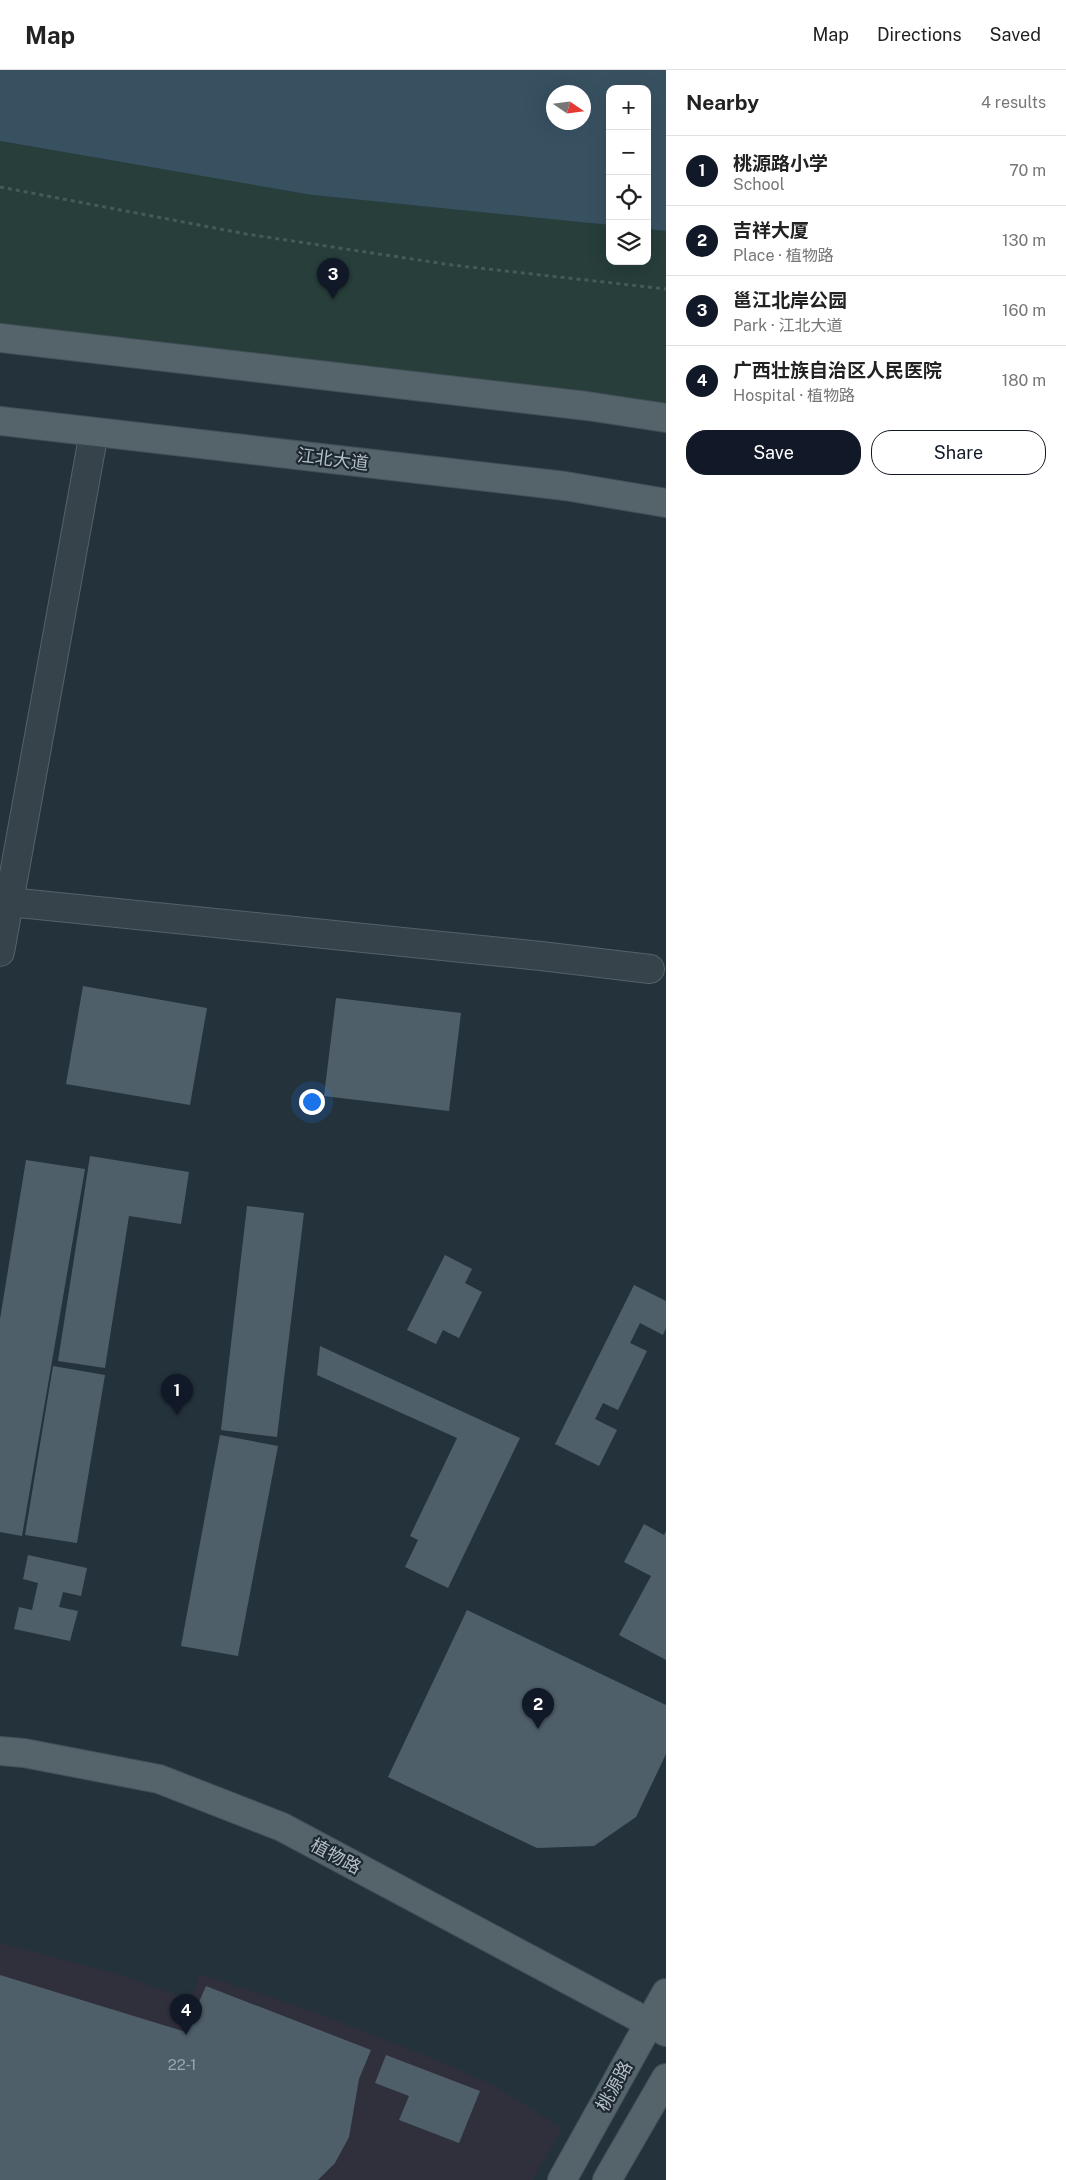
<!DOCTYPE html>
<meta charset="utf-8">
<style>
:root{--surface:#fff;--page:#f6f6f6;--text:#222;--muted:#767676;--line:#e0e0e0;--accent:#111827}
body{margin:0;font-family:"Public Sans","Noto Sans SC",sans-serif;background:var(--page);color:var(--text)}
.controls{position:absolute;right:15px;top:15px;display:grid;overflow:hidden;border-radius:10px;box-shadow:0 5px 20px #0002}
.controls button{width:45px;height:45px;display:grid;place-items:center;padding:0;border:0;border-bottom:1px solid var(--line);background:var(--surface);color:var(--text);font:25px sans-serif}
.compass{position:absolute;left:546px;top:15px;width:45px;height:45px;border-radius:50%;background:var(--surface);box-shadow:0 5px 20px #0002;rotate:103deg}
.you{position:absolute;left:311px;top:1031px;width:18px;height:18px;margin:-12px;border:4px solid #fff;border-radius:50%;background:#1a73e8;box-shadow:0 0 0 8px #1a73e833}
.badge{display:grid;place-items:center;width:32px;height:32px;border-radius:50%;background:var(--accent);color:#fff;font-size:16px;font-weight:700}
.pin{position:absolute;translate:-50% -41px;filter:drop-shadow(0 1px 2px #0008)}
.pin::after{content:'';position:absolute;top:26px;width:18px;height:15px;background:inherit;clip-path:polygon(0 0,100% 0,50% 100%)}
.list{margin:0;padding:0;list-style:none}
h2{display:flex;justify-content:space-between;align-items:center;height:65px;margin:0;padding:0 20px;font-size:21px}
h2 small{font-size:16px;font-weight:400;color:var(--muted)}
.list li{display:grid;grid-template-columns:32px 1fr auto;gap:15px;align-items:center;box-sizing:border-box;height:70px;padding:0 20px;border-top:1px solid var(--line)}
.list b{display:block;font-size:19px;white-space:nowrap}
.list p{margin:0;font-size:16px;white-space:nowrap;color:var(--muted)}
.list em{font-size:16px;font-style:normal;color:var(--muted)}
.actions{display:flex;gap:10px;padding:15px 20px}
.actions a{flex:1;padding:11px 0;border:1px solid var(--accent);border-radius:20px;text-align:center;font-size:18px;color:var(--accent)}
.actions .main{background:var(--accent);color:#fff}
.icon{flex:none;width:28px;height:28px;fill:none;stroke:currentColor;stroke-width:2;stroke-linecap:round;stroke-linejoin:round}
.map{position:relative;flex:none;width:666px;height:2110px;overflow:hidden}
header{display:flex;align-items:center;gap:30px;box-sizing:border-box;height:70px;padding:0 25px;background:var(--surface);border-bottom:1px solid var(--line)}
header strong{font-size:24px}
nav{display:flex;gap:28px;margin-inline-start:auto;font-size:18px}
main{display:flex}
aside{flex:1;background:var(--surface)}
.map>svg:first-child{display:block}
.medical{fill:#2f303c}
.green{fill:#273e3b}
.water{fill:#385161;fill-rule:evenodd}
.building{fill:#4f5f69}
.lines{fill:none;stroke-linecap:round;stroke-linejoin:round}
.minor-casing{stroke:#566169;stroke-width:30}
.major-casing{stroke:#444f57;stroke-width:30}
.path{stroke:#465a58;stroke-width:3;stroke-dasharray:4 4;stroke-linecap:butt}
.minor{stroke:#37434b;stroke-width:28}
.major{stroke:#55636b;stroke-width:28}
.labels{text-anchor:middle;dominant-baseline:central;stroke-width:4.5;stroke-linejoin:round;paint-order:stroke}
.number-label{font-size:15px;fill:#9aa6b0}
.street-label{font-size:18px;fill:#b3bec7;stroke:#1d2830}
</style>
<header>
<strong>Map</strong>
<nav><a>Map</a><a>Directions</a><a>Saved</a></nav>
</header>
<main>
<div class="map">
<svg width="666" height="2110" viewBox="0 0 666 2110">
<rect width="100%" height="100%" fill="#24323b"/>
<path class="medical" d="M0,1873L114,1903L191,1930L200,1904L301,1937L442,1992L495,2016L562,2058L533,2110H0Z"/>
<path class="green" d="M0,71L312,125L610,155V191H647V159L666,161V348L0,268Z"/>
<path class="water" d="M0,0H666V161L647,159V19H610V155L312,125L0,71ZM554,22H584V52H554Z"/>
<g class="building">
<path d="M83,916L207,938L190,1035L66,1014Z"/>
<path d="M336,928L461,943L449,1041L324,1026Z"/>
<path d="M90,1086L189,1102L181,1154L129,1146L105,1298L58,1291Z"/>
<path d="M26,1090L85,1099L22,1466L0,1462V1249Z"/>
<path d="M247,1136L304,1143L277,1367L221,1360Z"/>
<path d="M445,1185L472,1199L465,1213L482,1222L459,1268L443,1260L436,1274L407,1260Z"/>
<path d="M634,1215L666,1231V1258L663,1265L640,1253L630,1273L647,1281L618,1340L603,1333L595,1349L617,1360L599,1396L555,1374Z"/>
<path d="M320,1276L520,1368L448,1518L405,1497L418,1470L410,1466L457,1368L317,1305Z"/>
<path d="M53,1296L105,1305L77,1473L25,1465Z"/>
<path d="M220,1365L278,1376L238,1586L181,1576Z"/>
<path d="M644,1454L664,1465L666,1461V1590L619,1565L651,1506L624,1492Z"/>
<path d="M28,1485L87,1498L81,1526L63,1522L59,1537L78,1541L70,1571L14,1559L19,1537L32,1540L38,1513L23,1509Z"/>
<path d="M467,1540L666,1635V1684L636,1747L594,1776L537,1778L388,1707Z"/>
<path d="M0,1905L186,1962L206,1916L371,1980L359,2009L349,2067L335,2093L318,2110H0Z"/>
<path d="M386,1985L480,2021L459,2073L399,2050L409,2026L375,2013Z"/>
</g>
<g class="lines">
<defs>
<g id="minor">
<path d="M94,362L9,832L541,886L650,899"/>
<path d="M0,882L9,832"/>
</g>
<g id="major">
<path d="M0,268L587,336L666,348"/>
<path d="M0,351L565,416L666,433"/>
<path d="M0,1681L24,1683L159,1709L282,1757L666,1962"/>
<path d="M562,2110L666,1923"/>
<path d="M607,2110L666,2008"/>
</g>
</defs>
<use href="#minor" class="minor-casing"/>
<use href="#major" class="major-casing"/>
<path class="path" d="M0,117L246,164L452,195L666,219"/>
<use href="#minor" class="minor"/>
<use href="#major" class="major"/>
</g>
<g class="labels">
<g class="number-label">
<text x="182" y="1994">22-1</text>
</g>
<g class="street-label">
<text transform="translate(333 389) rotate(7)">江北大道</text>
<text transform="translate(336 1786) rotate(28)">植物路</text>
<text transform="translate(614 2016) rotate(-61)">桃源路</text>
</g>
</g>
</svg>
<div class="controls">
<button>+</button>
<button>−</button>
<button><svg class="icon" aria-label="locate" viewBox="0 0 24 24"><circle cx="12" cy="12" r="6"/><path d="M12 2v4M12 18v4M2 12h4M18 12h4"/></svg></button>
<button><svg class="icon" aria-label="layers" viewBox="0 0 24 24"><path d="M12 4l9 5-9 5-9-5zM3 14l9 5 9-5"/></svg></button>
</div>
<svg class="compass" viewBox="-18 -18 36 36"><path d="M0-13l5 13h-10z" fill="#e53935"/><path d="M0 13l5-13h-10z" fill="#767676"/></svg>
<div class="you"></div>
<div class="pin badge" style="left:177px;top:1345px">1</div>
<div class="pin badge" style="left:538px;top:1659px">2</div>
<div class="pin badge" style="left:333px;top:229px">3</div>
<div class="pin badge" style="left:186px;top:1965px">4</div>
</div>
<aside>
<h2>Nearby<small>4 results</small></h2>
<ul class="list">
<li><span class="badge">1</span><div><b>桃源路小学</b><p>School</p></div><em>70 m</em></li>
<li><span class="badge">2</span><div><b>吉祥大厦</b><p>Place · 植物路</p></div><em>130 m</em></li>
<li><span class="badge">3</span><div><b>邕江北岸公园</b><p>Park · 江北大道</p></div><em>160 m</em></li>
<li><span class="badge">4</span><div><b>广西壮族自治区人民医院</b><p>Hospital · 植物路</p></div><em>180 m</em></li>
</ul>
<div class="actions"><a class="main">Save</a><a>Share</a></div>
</aside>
</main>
